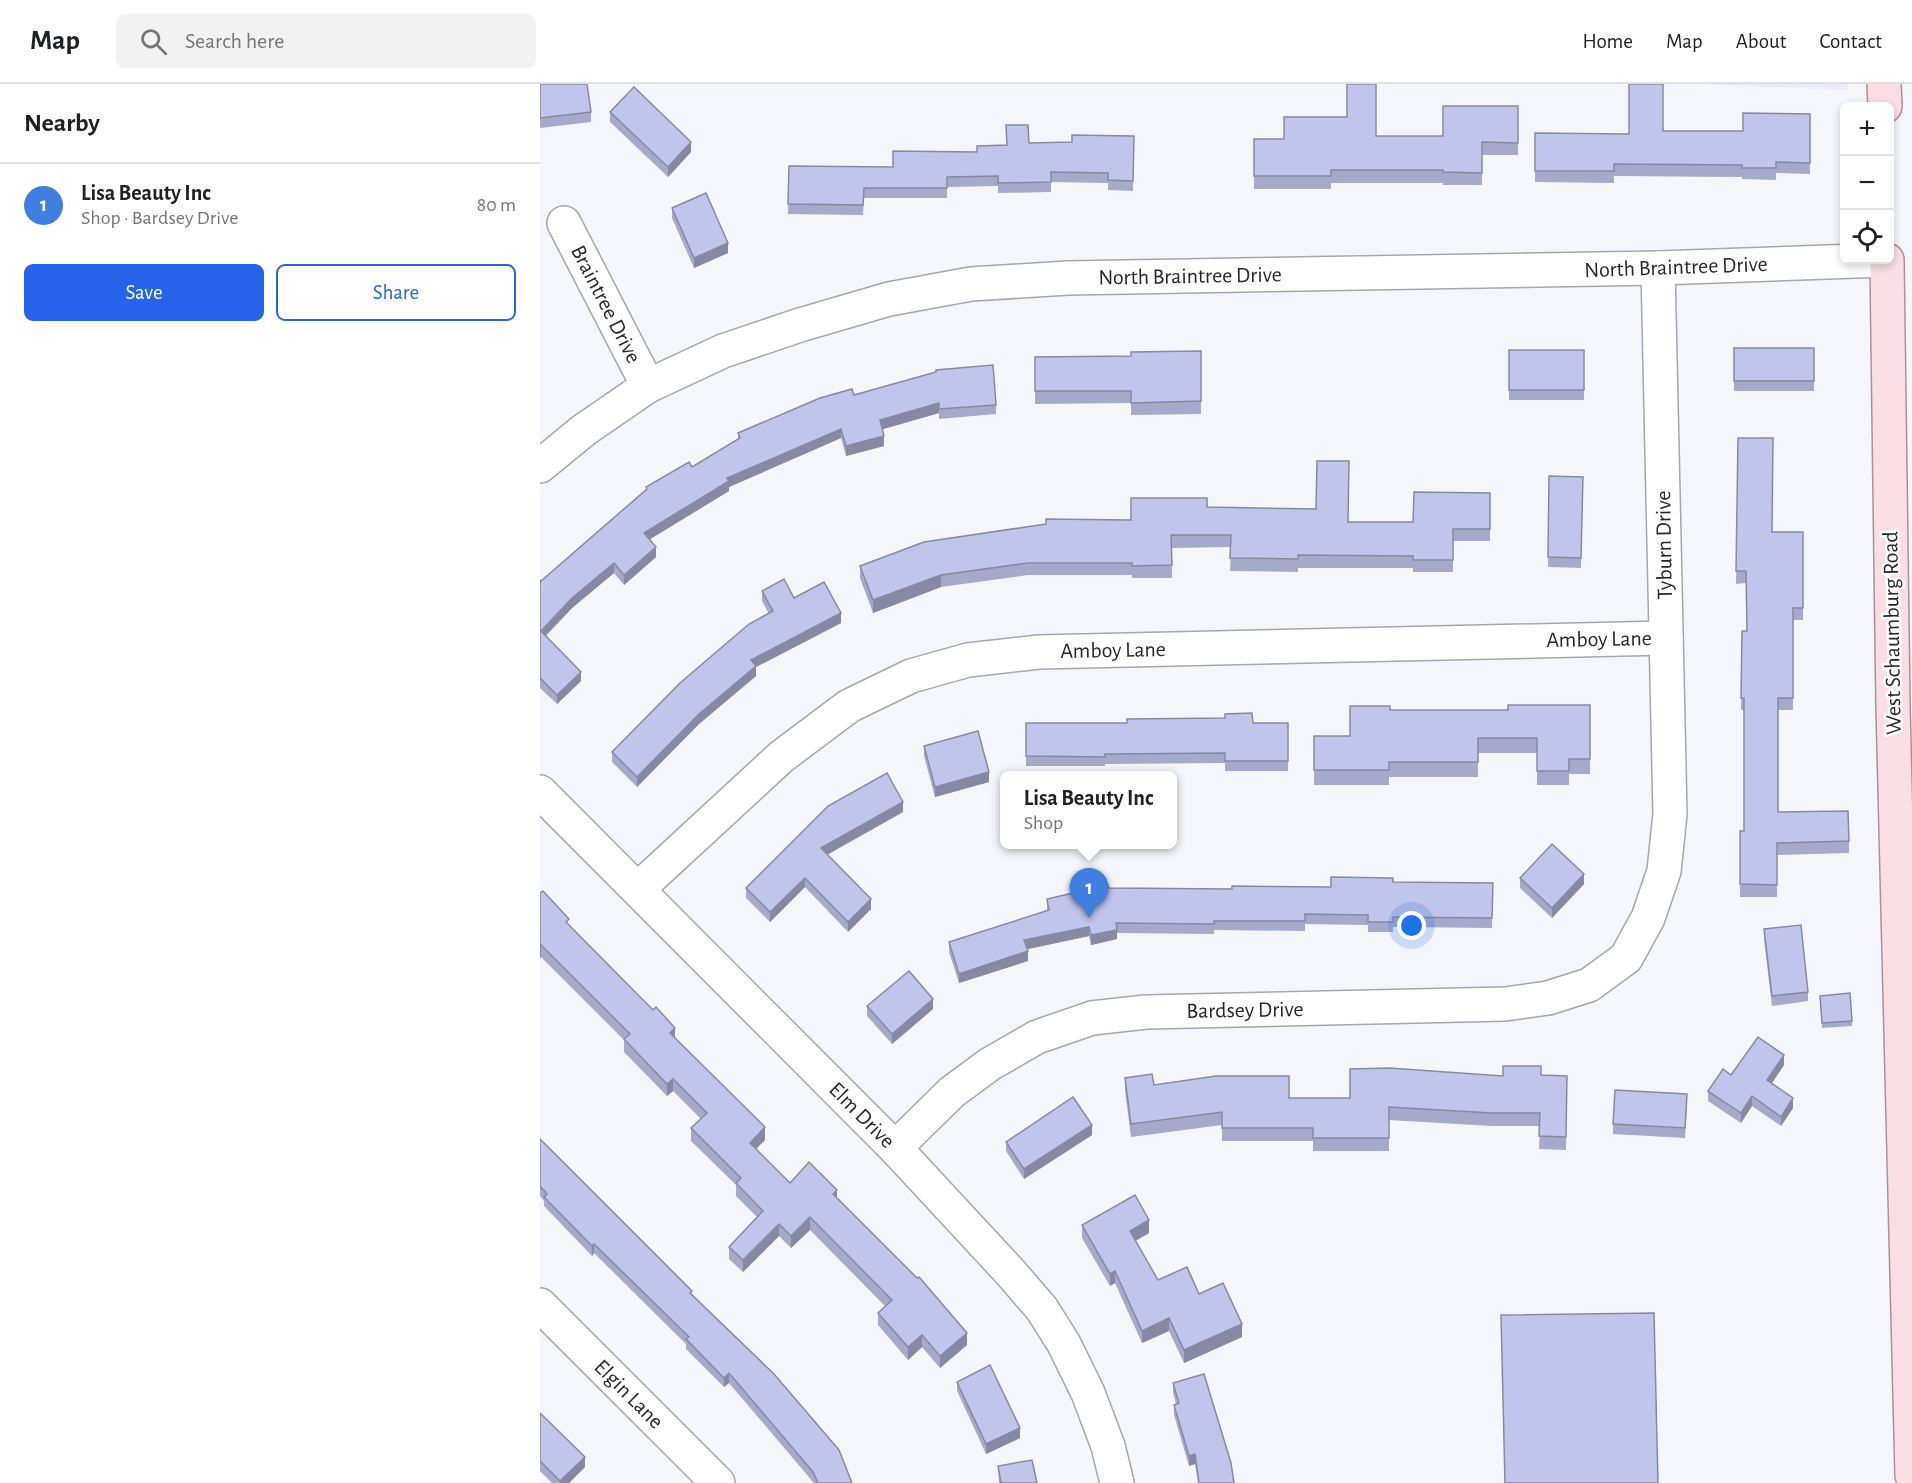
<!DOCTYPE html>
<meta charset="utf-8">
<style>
:root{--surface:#fff;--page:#f2f2f2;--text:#202124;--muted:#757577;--line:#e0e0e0;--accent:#2563eb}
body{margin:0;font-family:"Alegreya Sans",sans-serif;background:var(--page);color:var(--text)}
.controls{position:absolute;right:18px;top:18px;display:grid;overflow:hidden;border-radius:9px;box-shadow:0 3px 9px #0003}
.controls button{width:54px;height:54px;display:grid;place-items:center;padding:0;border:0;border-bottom:2px solid var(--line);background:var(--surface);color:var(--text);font:30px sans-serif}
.you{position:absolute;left:872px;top:842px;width:21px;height:21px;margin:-15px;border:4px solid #fff;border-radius:50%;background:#1a73e8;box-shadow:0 0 0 9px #1a73e833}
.badge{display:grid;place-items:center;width:39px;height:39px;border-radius:50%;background:var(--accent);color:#fff;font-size:20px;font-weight:700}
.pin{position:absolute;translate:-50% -50px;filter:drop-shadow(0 2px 3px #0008)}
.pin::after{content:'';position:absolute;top:32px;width:21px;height:18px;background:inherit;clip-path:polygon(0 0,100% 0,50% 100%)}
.popup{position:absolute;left:460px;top:687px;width:177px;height:78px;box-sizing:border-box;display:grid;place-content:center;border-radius:9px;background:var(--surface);filter:drop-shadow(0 2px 4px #0005);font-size:20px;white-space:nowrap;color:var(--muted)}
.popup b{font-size:22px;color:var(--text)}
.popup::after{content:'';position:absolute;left:50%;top:100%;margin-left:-12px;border:12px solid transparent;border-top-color:var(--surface)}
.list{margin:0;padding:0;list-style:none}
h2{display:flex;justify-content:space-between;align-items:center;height:78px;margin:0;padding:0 24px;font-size:26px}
h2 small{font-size:20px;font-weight:400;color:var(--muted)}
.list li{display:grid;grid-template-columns:39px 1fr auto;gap:18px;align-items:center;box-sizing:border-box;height:84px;padding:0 24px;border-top:2px solid var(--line)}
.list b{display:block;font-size:22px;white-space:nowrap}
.list p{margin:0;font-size:20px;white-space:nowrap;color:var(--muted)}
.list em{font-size:20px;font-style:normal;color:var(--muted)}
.actions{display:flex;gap:12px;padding:18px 24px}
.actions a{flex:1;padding:14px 0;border:2px solid var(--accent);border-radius:9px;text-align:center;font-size:21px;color:var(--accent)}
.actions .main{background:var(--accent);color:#fff}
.icon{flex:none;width:33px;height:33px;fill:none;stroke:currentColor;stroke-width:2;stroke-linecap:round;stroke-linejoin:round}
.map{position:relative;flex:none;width:1372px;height:1399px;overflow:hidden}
header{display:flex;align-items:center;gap:36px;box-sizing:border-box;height:84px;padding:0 30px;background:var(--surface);border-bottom:2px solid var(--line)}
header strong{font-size:28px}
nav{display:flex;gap:33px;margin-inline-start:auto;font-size:21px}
.search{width:420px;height:54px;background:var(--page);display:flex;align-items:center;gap:15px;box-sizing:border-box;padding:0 21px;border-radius:9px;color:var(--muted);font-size:22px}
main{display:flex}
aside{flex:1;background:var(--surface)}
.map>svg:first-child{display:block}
.built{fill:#e8eaf7}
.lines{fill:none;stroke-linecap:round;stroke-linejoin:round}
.minor-casing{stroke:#a5a6ab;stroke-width:36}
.major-casing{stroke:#ae8f98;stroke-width:36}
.minor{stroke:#fff;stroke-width:33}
.major{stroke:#fadde5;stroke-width:33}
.wall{fill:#a6a9ca}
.shaded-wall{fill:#8789a4}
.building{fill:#c1c4eb;stroke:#8789a4;stroke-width:1.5}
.labels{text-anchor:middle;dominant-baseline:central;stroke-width:5;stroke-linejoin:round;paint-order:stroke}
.street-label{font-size:22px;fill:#272729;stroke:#fff}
</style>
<header>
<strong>Map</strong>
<div class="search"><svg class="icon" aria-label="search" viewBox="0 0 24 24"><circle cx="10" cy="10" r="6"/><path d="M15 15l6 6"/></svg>Search here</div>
<nav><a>Home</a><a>Map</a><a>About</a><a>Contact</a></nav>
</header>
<main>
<aside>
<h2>Nearby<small></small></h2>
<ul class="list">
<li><span class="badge" style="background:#3f7fe0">1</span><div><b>Lisa Beauty Inc</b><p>Shop · Bardsey Drive</p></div><em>80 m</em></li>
</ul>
<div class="actions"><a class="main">Save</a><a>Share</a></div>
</aside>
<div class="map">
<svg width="1372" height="1399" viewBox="0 0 1372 1399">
<rect width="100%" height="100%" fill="#f5f6fc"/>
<path class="built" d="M1163,0H1308V6Z"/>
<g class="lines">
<defs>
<g id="minor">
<path d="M24,139L108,302"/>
<path d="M0,382L44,346L108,302L183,267L260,241L349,215L431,200L528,194L1118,184L1344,176"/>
<path d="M0,708L355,1064L471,1189L502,1225L524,1260L548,1309L568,1362L577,1399"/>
<path d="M98,805L241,673L309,622L371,592L428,576L499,568L1126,554"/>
<path d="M355,1064L412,1008L450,980L497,953L552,934L606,928L965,920L1008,914L1049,901L1086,874L1108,834L1124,787L1130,730L1118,184"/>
<path d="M0,1221L178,1399"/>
</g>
<g id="major">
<path d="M1344,0L1345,22"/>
<path d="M1347,176L1353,622L1372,1391"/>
</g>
</defs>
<use href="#minor" class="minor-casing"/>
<use href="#major" class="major-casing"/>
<use href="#minor" class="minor"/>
<use href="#major" class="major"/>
</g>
<g class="wall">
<path d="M0,0L51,28V38L0,44Z"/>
<path d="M978,22V71H942V101H903V99H791V105H714V55H744L836,52H903Z"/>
<path d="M70,28L151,68L128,93L70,38Z"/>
<path d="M1270,30V90L1236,89V96L1202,95V93L1074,92V99L995,98V49L1089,50L1123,47H1203Z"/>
<path d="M594,52L593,107L568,106V99L511,98V108L458,109V102L407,103V114H324L323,131L248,130L249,82L353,83L467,61L489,59L532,58Z"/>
<path d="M132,124L188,169L154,184L132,134Z"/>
<rect x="1194" y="264" width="80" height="43"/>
<rect x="969" y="266" width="75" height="50"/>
<path d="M661,267V330L591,331V319L495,320V273L591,272Z"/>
<path d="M314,311L456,321V330L399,335V329L343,345L344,362L306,372L301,354L189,403V407L109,455L116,473L84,501L74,489L32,524L6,552L41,597L17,620L0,604V496L1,497L106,406V403L152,383L198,355V349Z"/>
<path d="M1198,354L1232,448H1263V536H1253V626H1238V728L1309,757V769L1237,771V813H1200V747H1204V626H1201L1202,547H1207L1206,499L1196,500Z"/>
<path d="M1009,392L1043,393L1041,484L1008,483Z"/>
<path d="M950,409V457H913V488H873V484H758V488L690,487L691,463L632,464V494H592V491H488L401,503L333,529L320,494V482L667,423L808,438H873Z"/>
<path d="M222,507L254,514L301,539L216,583V592L159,640L97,703L72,678V668L229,530L222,517Z"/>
<path d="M1050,621V690H1029V701H997V669H938V693H849V701H774V652H810L850,626H968Z"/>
<path d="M486,639H748V687H685V679L565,680V682H486Z"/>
<path d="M384,662L449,698L395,713L384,672Z"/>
<path d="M363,728L287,771L331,825L308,848L265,803L230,838L206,814V804Z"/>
<path d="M980,794L1044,800L1012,834L980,804Z"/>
<path d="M853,798L953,799L952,844L853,843V848H828V841L765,840V847L674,846V850L577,849V855L551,861L549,852L487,865L488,877L419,899L409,868V858L507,827V815L569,804L692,805L791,803Z"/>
<path d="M0,809L135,955L225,1056L216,1065L250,1099L297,1114L427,1261L400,1284L382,1263L368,1276L338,1241V1229L345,1222L270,1146L251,1164L239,1152L203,1188L189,1175V1163L217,1133L196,1112V1101L151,1057V1044L161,1035L133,1007L127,1012L84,968V956L1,873L0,874Z"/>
<path d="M1224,845L1268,908V917L1232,922L1224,855Z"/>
<path d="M1280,916L1312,937V942L1282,944Z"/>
<path d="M327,922L393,925L352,960L327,932Z"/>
<path d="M1244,981L1232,999L1253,1024L1241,1042L1212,1022L1201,1039L1168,1017V1007L1191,991Z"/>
<path d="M1001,991L1027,992L1026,1066L999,1065L1000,1042H952L849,1036V1067H773V1057H682V1041L591,1053L585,1007V994L614,1001L749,1014H810L963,992Z"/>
<path d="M1147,1020L1145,1054L1073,1050V1040Z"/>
<path d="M552,1051L484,1095L466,1067V1058Z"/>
<path d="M0,1055L152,1210L312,1399H274L189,1299L184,1303L146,1265V1260L54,1169L52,1172L4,1122V1117L0,1112Z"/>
<path d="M542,1141L609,1149L595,1157L618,1196L659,1210L702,1253L644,1279L629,1247L602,1259L575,1199L570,1202L542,1154Z"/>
<path d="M417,1298L480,1354L446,1370L417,1307Z"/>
<path d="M633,1299L694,1399H658L655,1380L649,1382L634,1331V1321L636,1320L633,1308Z"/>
<path d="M0,1329L45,1383L29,1399H12L0,1387Z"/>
<path d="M458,1382L497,1399H459Z"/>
</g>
<g class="shaded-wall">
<path d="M151,58V68L128,93V83Z"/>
<path d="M188,159V169L154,184V174Z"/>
<path d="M399,319V329L340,346V336Z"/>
<path d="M301,345V354L189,403V407L104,459V449L187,394Z"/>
<path d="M344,352V362L306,372V362Z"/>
<path d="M116,463V473L84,501V491Z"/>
<path d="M74,479V489L32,524L1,556V547L32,514Z"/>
<path d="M401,491V503L333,529V516Z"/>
<path d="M301,529V539L216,583V592L159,640L97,703V693L211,576Z"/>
<path d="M41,588V597L17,620V611Z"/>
<path d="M449,688V698L395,713V703Z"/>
<path d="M363,718V728L281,774V764Z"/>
<path d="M1044,790V800L1012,834V824Z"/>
<path d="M265,794V803L230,838V828Z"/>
<path d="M331,815V825L308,848V838Z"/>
<path d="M549,843V852L484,866V856Z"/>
<path d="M577,846V855L551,861V851Z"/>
<path d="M1,861V873L0,874V862Z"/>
<path d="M488,867V877L419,899V890Z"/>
<path d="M393,915V925L352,960V950Z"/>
<path d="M135,944V956L130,949Z"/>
<path d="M1244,971V981L1227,1006V996Z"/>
<path d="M133,995V1007L127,1012V1000Z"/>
<path d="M1212,1012V1022L1201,1039V1029Z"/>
<path d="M1253,1014V1024L1241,1042V1033Z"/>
<path d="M552,1041V1051L484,1095V1085Z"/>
<path d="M225,1043V1056L210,1071V1059Z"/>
<path d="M297,1106V1118L293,1110Z"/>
<path d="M270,1133V1146L251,1164V1152Z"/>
<path d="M609,1136V1149L590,1160V1147Z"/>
<path d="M239,1140V1152L203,1188V1176Z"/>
<path d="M54,1160V1169L52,1172V1162Z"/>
<path d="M575,1187V1199L570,1202V1190Z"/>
<path d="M629,1234V1247L602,1259V1247Z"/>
<path d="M702,1240V1253L644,1279V1266Z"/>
<path d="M427,1249V1261L400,1284V1272Z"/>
<path d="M382,1251V1263L368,1276V1263Z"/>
<path d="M189,1289V1299L184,1303V1294Z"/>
<path d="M480,1344V1354L446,1370V1360Z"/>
<path d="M655,1370V1380L649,1382V1372Z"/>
<path d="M45,1373V1383L29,1399H20V1397Z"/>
</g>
<g class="building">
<path d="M0,0H47L51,28L0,34Z"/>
<path d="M807,0H836V52H903V22H978V59L942,58V89L903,88V86H791V92H714V55H744V33H807Z"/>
<path d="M1089,0H1123V47H1203V29L1270,30V79L1236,78V84H1202V81L1074,80V87H995V49L1089,50Z"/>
<path d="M94,3L151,58L128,83L70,28Z"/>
<path d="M466,41H488L489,59L532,58V51L594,52L593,97L568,96V89L511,88V98L458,99V92L407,93V104H324L323,121L248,120L249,82L353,83V67L437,68V62L467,61Z"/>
<path d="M166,109L188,159L154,174L132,124Z"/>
<rect x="1194" y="264" width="80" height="33"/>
<rect x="969" y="266" width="75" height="40"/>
<path d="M661,267V317L591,319V307H495V273L591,272V268Z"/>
<path d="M453,281L456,321L399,325V319L340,336L344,352L306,362L301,345L187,394L189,397L104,449L116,463L84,491L74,479L32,514L1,547L41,588L17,611L0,594V496L1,497L107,405L106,403L149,378L152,383L200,354L198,349L280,314L312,305L314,311L396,288V286Z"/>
<path d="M1198,354H1233L1232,448H1263V524H1253V614H1238V728L1308,727L1309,757L1237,759V801L1200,800V747H1204V614H1201L1202,547H1207L1206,487H1196Z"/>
<path d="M777,377H809L808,438H873L874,408L950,409V445H913V476H873V472L758,471V475L690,474L691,451H631L632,481L592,482V479H488L401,491L333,516L320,482L384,458L506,440V435L591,436V414H667V423L776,425Z"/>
<path d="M1009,392L1043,393L1041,474L1008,473Z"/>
<path d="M244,495L254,514L284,498L301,529L211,576L216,582L159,630L97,693L72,668L140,599L209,540L233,527L222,507Z"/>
<path d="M968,621H1050V675H1029V687H997V654H938V678H849V686H774V652H810V622H850V626H968Z"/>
<path d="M712,629L713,639H748V677H685V669L565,670V673L486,672V639H587V635L685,634V630Z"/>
<path d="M438,647L449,688L395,703L384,662Z"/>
<path d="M347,689L363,718L281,764L331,815L308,838L265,794L230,828L206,804L288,722Z"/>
<path d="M1012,760L1044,790L1012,824L980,794Z"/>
<path d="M791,793L853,794V798L953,799L952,834L853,833V838H828V831L765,830V837H674V840L576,839L577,846L551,851L549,843L484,856L488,867L419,890L409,858L509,826L507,815L568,801L569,804L692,805V802L791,803Z"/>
<path d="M3,807L29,835L26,838L113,926L116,923L135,944L130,949L225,1043L210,1059L250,1099L269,1078L297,1106L293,1110L377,1194L379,1193L427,1249L400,1272L382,1251L368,1263L338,1229L352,1216L270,1133L251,1152L239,1140L203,1176L189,1163L223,1127L196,1099L201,1094L151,1044L167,1029L133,995L127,1000L84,955L90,950L1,861L0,862V809Z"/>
<path d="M1261,841L1268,908L1232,912L1224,845Z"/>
<path d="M369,887L393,915L352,950L327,922Z"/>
<path d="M1310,909L1312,937L1282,939L1280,912Z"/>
<path d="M1218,953L1244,971L1227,996L1253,1014L1241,1033L1212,1012L1201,1029L1168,1007L1183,985L1191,991Z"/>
<path d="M963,982H1001V991L1027,992L1026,1053L999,1052L1000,1029H952L849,1023V1054H773V1044H682V1028L591,1040L585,994L612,990L614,1001L676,992H749V1014H810V985L849,984L963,992Z"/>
<path d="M1075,1006L1147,1010L1145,1044L1073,1040Z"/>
<path d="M533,1013L552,1041L484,1085L466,1058Z"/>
<path d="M0,1055L152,1207L150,1209L234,1290L299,1366L312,1399H278L273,1388L189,1289L184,1294L146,1255L149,1253L54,1160L52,1162L4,1113L7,1110L0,1102Z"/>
<path d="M595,1111L609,1136L590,1147L618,1196L647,1183L659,1210L683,1199L702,1240L644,1266L629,1234L602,1247L575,1187L570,1190L542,1141Z"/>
<path d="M1114,1229L1118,1399H965L961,1231Z"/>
<path d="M450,1281L480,1344L446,1360L417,1298Z"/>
<path d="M664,1290L691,1379L694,1399H659L655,1370L649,1372L634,1321L639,1319L633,1299Z"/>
<path d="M0,1329L45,1373L20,1397L0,1377Z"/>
<path d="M492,1376L497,1399H461L458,1382Z"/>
</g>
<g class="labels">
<g class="street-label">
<text transform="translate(1136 183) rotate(-2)">North Braintree Drive</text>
<text transform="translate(650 192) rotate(-1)">North Braintree Drive</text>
<text transform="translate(66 220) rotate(63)">Braintree Drive</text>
<text transform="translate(1124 461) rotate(-91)">Tyburn Drive</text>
<text transform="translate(1352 549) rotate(-91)">West Schaumburg Road</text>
<text transform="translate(1059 555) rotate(-1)">Amboy Lane</text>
<text transform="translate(573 566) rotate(-1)">Amboy Lane</text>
<text transform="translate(705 926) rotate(-1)">Bardsey Drive</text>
<text transform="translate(322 1031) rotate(45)">Elm Drive</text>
<text transform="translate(89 1310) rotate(45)">Elgin Lane</text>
</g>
</g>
</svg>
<div class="controls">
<button>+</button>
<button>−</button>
<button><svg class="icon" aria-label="locate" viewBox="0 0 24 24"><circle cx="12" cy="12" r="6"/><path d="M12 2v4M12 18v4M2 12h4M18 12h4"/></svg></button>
</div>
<div class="you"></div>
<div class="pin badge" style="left:549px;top:834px;background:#3f7fe0">1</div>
<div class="popup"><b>Lisa Beauty Inc</b>Shop</div>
</div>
</main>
